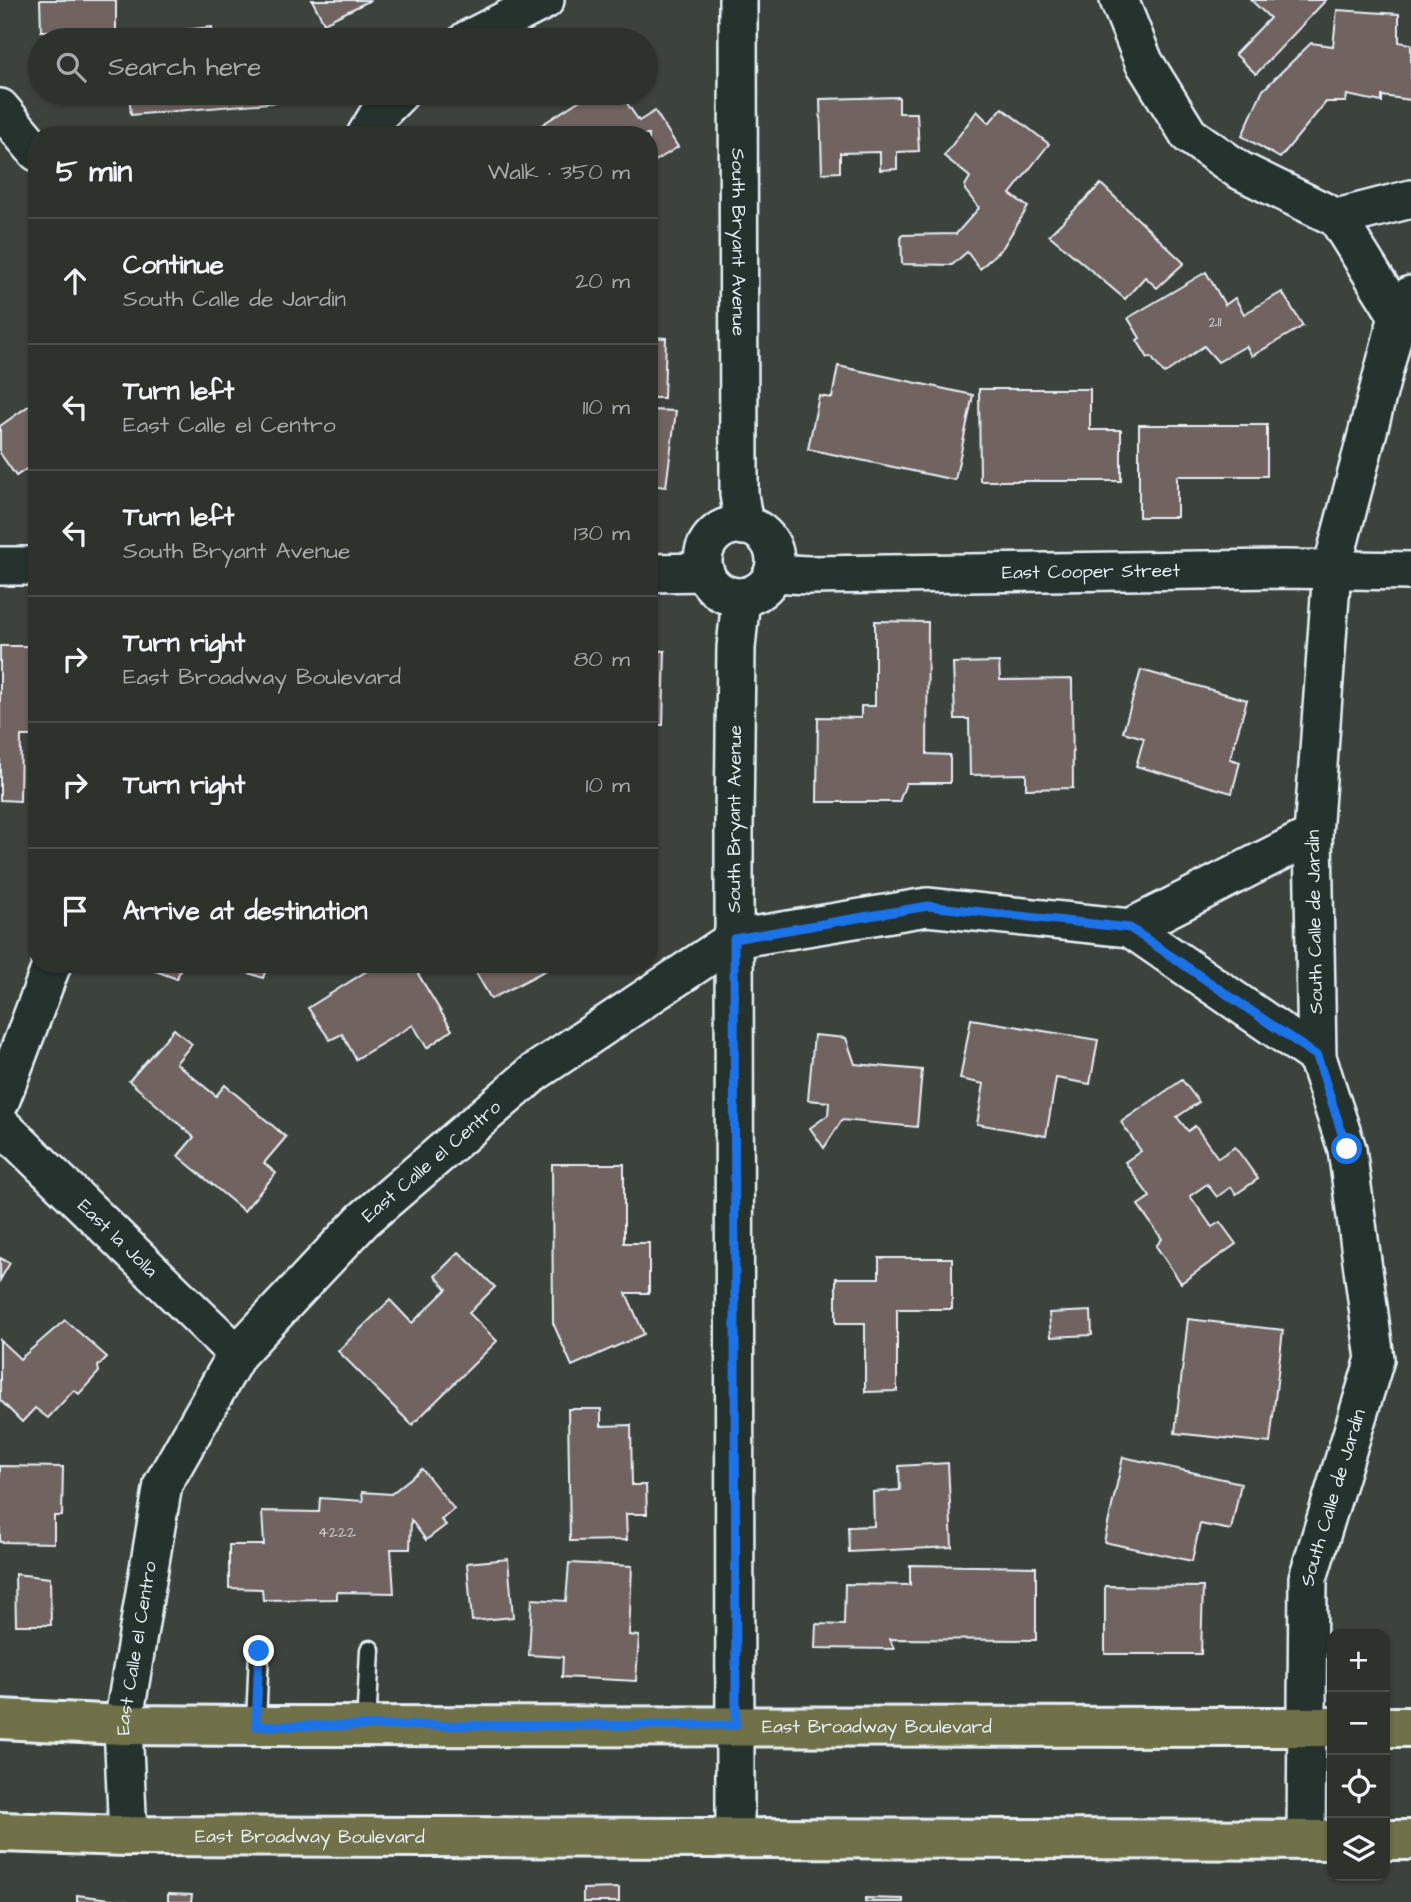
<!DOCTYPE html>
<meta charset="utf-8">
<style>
:root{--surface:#2d322d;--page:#393e39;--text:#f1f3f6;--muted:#a7aaaa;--line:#484d49}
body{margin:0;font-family:"Architects Daughter",sans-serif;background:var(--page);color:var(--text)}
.controls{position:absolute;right:21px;bottom:21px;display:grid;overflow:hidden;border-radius:14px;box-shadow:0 2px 5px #0004}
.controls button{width:63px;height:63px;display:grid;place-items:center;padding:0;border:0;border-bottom:2px solid var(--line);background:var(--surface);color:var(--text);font:35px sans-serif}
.stop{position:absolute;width:21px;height:21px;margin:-16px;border:5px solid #1a73e8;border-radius:50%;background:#fff}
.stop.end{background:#1a73e8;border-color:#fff;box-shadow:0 2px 7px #0008}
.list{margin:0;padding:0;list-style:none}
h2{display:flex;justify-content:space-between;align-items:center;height:91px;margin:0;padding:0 28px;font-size:30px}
h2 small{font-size:23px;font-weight:400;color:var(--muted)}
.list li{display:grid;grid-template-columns:46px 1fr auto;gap:21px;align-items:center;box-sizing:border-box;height:126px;padding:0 28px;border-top:2px solid var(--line)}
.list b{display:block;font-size:26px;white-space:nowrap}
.list p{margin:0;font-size:23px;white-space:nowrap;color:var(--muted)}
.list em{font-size:23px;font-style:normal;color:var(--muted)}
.icon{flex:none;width:38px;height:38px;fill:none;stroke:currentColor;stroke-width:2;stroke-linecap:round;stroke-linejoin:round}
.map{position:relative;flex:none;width:1411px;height:1902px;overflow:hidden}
.search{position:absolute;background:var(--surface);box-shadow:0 2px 5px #0004;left:28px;top:28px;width:630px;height:77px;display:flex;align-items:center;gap:18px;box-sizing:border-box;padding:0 24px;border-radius:38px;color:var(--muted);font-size:26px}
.panel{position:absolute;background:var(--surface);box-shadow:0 2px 5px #0004;left:28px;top:126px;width:630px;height:847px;border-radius:28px}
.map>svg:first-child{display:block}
.building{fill:#71645f;stroke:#e8f1f8;stroke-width:2}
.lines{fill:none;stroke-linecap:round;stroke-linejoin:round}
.lane-casing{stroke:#e8f1f8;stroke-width:23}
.street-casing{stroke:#e8f1f8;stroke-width:42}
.primary-casing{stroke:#e8f1f8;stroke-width:44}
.lane{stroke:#26332d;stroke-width:18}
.street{stroke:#26332d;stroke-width:37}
.primary{stroke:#6f714a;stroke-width:38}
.route{stroke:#1a73e8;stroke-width:9}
.labels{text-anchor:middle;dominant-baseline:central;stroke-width:6;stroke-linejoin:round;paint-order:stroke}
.number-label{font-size:16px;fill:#caced2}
.street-label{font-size:19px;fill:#e8f1f8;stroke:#26332d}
</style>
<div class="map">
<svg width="1411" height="1902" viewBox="0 0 1411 1902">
<rect width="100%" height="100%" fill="#3c423c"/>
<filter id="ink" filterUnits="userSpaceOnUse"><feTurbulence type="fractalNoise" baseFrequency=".0143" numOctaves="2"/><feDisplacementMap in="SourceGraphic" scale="14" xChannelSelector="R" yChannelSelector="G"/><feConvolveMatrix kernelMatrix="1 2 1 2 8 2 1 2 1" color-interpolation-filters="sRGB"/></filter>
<g filter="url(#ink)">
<g class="building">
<path d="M40,0H116V31H41Z"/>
<path d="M312,0H371L324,23Z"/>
<path d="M1251,0H1326L1256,74L1235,54L1270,18Z"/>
<path d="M1337,10L1399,14V42L1411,44V100L1382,96V102L1347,95L1346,102H1326L1280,158L1242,136L1262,91L1311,43L1333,46Z"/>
<path d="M212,27L213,40H175L174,31Z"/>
<path d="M306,29L307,40H229L228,36Z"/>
<path d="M129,93H312L313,99L131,115Z"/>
<path d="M591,93H620L639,121L655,111L678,147L649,165V135H526Z"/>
<path d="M899,97V113H917L919,151L897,152V169L880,170V152L840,153V172L822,173L820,99Z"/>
<path d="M1002,108L1049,144L1010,194L1028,207L1003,247L980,269L967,252L952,265L902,264L901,235L956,234L979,208L965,190V186L970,177L944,156L977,111L989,123Z"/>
<path d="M1101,184L1184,263L1157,288L1145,277L1125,299L1049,235Z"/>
<path d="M1206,272L1225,305L1235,298L1244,314L1282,292L1303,326L1252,356L1246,346L1218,362L1204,346L1164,374L1151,357L1148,358L1137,340L1140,338L1128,318Z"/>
<path d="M649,337L666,338L664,398H649Z"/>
<path d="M838,366L973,395L955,480L808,449L819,396L832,398Z"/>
<path d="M979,389H1090V430H1121V481H980Z"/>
<path d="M37,400V462L16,476L0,453V426Z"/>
<path d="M649,410L676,411L666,487L649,485Z"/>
<path d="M1139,425H1267V476H1177V517H1139Z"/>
<path d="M875,621L928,622L927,754L950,755V783H906L899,802H817L818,717L861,718V706H875Z"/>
<path d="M0,646H37V736H21L20,801L0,800Z"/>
<path d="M649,650L665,651L663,725H649Z"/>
<path d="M999,662L1000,680L1072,679L1073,788L1026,789V774L970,775L969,719H955L953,663Z"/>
<path d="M1141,670L1247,700L1230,759L1240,762L1232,793L1136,766L1144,738L1123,732Z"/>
<path d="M137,964H182L177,979Z"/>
<path d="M223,964H268L263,978Z"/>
<path d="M378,964H412L452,1030L427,1048L413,1025L356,1059L342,1034L330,1040L308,1008Z"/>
<path d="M471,964H545L548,969L491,999Z"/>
<path d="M971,1019L1098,1040L1090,1084L1056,1078L1046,1136L977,1124L984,1084L960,1079Z"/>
<path d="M174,1029L192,1044L176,1063L216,1096L225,1085L286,1137L264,1163L276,1173L244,1211L178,1156L194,1137L129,1081Z"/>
<path d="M814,1035L846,1038L855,1064L922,1070L917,1127L842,1120L824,1148L810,1128L828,1115L829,1102L808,1100Z"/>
<path d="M1182,1080L1199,1102L1177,1117L1188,1131L1195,1126L1218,1158L1235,1147L1258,1179L1236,1194L1231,1187L1217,1197L1207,1184L1190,1196L1212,1227L1220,1222L1236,1244L1181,1283L1156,1246L1162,1239L1138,1205L1150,1197L1125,1162L1141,1151L1121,1122Z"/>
<path d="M552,1164H624V1243H649V1293H626L644,1334L572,1366L553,1323Z"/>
<path d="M459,1252L495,1287L469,1313L497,1341L412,1425L338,1351L390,1300L412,1323L447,1289L435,1276Z"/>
<path d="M0,1258L10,1263L0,1280Z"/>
<path d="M879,1258H952V1309H897V1391L865,1392V1323H836V1278H879Z"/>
<path d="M1091,1311L1092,1335L1051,1337L1049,1313Z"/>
<path d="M1188,1319L1283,1330L1270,1443L1175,1433Z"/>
<path d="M65,1320L107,1357L98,1366L99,1372L79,1394L74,1390L48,1418L35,1408L22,1422L0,1400V1340L20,1359Z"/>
<path d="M568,1409H601V1426L631,1425L632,1485H646L647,1514H626L627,1540L570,1541Z"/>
<path d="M1123,1457L1241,1483L1231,1530L1200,1524L1192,1561L1104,1542Z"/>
<path d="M948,1463L952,1547L849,1552L848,1527L874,1526L873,1492L900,1490L899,1466Z"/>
<path d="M0,1466L63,1467L62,1516H54V1543L0,1542Z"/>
<path d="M422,1469L454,1509L441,1520L446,1525L426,1540L411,1520L410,1549H391L394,1593L337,1592V1599L263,1600L262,1589L229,1588V1545H264L262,1511L319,1512L320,1498L363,1501L362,1492L391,1494Z"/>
<path d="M508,1559L513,1617L472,1621L467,1563Z"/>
<path d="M569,1563L632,1566L629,1635L639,1636L636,1681L562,1677L563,1657L529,1655L532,1599L566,1601Z"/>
<path d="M910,1565L1036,1567V1640L890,1639L894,1649L815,1648L816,1624L844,1625L845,1584L910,1585Z"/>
<path d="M15,1574L50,1578L51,1625H16Z"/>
<path d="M1105,1586L1203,1587L1201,1654H1105Z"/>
<path d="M619,1888V1902H583V1889Z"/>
<path d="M168,1894L192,1895L191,1902H168Z"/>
<path d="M77,1895L126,1901V1902H77Z"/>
<path d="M865,1898L903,1899V1902H865Z"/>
</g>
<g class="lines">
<defs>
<g id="lane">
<path d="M256,1726L259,1651"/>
<path d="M366,1727L370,1650"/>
</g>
<g id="street">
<path id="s1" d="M738,0L739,494L744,526"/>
<path d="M1119,0L1144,62L1189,135L1239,170L1337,218L1411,199"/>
<path d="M467,40L545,0"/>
<path d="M0,108L37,152"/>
<path d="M366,135L378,115L400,93"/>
<path d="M1337,218L1398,316"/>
<circle cx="739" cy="561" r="36"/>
<path d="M0,566H37"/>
<path d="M649,573L705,572"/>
<path id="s2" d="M773,573L808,575L1283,569L1411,571"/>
<path d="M1130,928L1317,1057"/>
<path d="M0,1102L52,964"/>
<path id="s3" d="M0,1124L237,1354"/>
<path id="s4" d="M128,1836L123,1725L163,1484L237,1354L363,1220L535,1072L734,939L927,907L1130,928L1313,835"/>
<path id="s5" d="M735,1839L734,830L736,648L741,597"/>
<path id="s6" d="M1306,1840L1308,1578L1375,1359L1347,1149L1317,1057L1313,835L1332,569L1398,316L1411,295"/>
</g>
<g id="primary">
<path id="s7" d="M0,1719L123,1725L256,1726L1332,1727"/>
<path d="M1385,1727H1411"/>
<path id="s8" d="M0,1832L128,1836L1332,1840"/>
<path d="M1385,1840H1411"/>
</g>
</defs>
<use href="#lane" class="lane-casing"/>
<use href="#street" class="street-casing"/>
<use href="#primary" class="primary-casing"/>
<use href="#lane" class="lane"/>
<use href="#street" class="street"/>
<use href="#primary" class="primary"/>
</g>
</g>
<g class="lines" filter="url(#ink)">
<path class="route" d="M259,1651L256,1726L736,1725L734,939L928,906L1130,928L1317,1056L1347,1149"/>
</g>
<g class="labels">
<g class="number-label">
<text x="1215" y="322">211</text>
<text x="337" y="1532">4222</text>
</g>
<g class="street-label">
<text stroke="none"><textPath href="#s1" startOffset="242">South Bryant Avenue</textPath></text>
<text stroke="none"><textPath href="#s2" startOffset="318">East Cooper Street</textPath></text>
<text stroke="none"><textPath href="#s5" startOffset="1020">South Bryant Avenue</textPath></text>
<text transform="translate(1315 922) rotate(-91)">South Calle de Jardin</text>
<text stroke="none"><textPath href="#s4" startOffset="779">East Calle el Centro</textPath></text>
<text stroke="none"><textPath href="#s3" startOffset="164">East la Jolla</textPath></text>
<text stroke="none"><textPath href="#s6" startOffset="346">South Calle de Jardin</textPath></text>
<text stroke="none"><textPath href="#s4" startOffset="189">East Calle el Centro</textPath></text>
<text stroke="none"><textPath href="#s7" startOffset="877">East Broadway Boulevard</textPath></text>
<text stroke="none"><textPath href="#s8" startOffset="310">East Broadway Boulevard</textPath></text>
</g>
</g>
</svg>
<div class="controls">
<button>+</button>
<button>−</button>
<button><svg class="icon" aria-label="locate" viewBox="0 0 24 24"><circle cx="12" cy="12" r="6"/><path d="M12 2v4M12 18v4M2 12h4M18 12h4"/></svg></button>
<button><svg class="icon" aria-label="layers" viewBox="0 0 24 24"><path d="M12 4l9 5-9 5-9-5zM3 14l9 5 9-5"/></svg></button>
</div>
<div class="stop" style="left:1347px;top:1149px"></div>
<div class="stop end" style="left:259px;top:1651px"></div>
<div class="search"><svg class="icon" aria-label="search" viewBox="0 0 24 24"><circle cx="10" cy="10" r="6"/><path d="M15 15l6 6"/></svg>Search here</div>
<section class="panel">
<h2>5 min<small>Walk · 350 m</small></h2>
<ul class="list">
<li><svg class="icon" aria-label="ahead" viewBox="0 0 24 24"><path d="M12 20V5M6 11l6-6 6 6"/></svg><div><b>Continue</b><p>South Calle de Jardin</p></div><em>20 m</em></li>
<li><svg class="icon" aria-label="left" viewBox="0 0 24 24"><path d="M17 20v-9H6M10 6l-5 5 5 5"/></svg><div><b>Turn left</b><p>East Calle el Centro</p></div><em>110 m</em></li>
<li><svg class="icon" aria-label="left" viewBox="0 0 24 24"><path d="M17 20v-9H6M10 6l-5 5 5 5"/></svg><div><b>Turn left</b><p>South Bryant Avenue</p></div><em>130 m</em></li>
<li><svg class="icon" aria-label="right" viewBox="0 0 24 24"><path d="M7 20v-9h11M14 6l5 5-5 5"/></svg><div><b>Turn right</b><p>East Broadway Boulevard</p></div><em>80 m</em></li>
<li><svg class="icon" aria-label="right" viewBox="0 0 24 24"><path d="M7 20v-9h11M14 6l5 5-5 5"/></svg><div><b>Turn right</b></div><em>10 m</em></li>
<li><svg class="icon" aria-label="arrive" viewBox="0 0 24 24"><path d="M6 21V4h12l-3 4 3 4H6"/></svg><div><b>Arrive at destination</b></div></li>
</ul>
</section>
</div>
